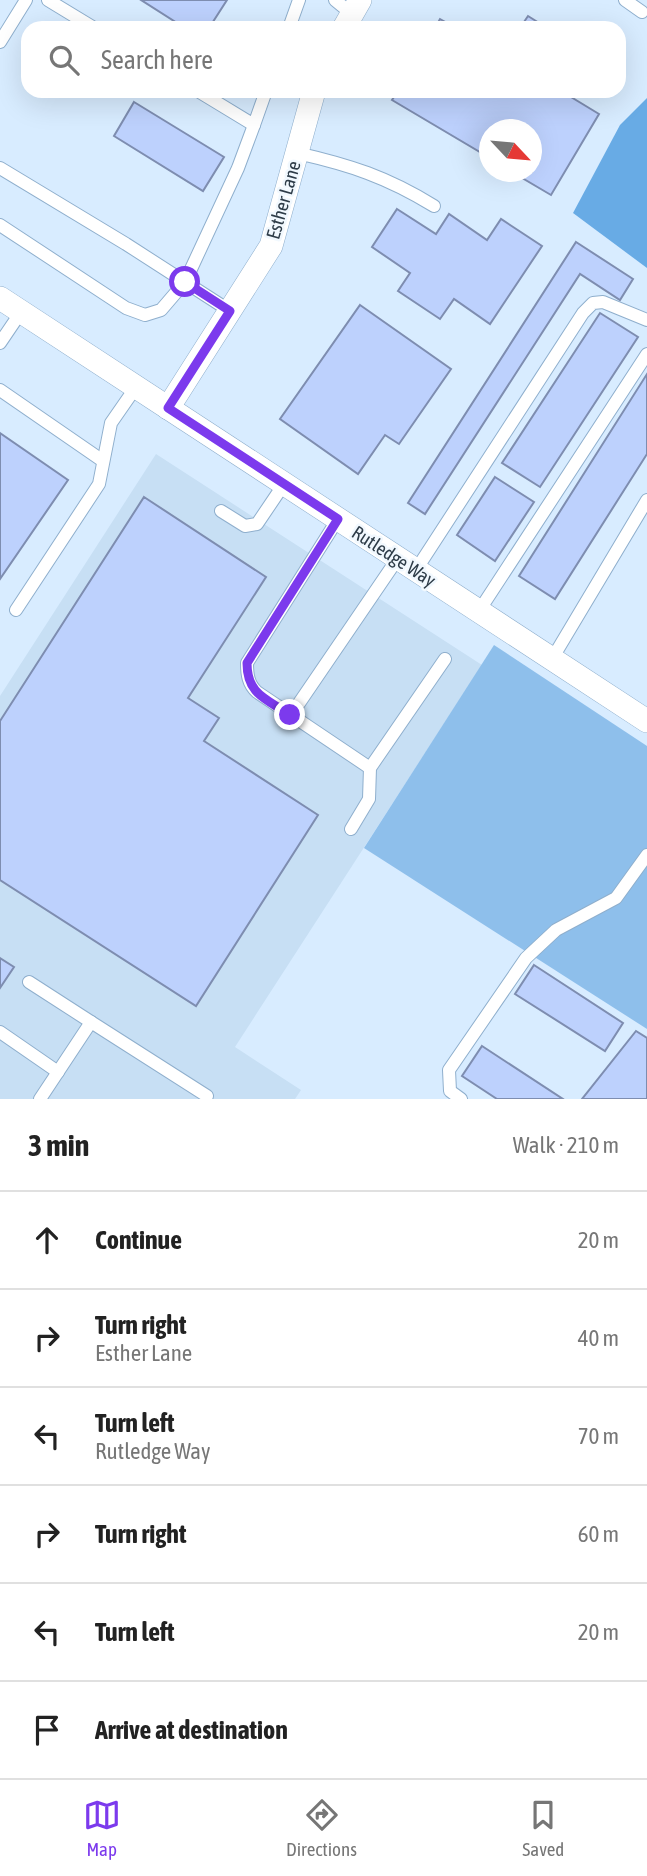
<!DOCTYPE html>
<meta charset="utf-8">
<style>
:root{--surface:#fff;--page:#f6f6f6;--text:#222;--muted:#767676;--line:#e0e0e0;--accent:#7c3aed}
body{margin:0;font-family:"Asap Condensed",sans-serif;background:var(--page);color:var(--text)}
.compass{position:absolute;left:479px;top:119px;width:63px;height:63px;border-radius:50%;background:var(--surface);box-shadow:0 7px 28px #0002;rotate:116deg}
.stop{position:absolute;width:21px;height:21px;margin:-16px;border:5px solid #7c3aed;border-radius:50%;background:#fff}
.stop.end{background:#7c3aed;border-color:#fff;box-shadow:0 2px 7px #0008}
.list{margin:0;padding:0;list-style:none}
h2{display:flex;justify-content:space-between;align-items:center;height:91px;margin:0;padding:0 28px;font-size:30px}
h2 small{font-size:23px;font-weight:400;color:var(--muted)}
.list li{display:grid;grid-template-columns:46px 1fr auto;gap:21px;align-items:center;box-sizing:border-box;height:98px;padding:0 28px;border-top:2px solid var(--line)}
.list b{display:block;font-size:26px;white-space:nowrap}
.list p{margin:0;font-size:23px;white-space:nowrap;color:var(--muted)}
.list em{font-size:23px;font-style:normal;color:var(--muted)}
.icon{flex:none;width:38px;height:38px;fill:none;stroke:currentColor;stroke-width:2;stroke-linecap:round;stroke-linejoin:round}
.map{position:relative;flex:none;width:647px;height:1099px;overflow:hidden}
.search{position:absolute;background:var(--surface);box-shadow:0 7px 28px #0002;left:21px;right:21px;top:21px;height:77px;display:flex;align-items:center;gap:18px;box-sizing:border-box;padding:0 24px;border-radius:21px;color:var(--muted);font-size:26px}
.sheet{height:679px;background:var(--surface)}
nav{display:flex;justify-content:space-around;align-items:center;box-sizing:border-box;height:98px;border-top:2px solid var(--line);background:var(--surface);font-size:19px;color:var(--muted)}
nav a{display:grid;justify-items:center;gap:4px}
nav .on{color:var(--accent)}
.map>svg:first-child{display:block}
.built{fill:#c7dff4}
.green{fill:#8ebfeb}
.forest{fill:#68abe5}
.building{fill:#bdd1fd;stroke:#7e8db0;stroke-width:2}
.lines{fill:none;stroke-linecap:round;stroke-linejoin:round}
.service-casing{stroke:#8fafcd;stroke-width:14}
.minor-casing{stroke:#8fafcd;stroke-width:24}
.service{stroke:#fff;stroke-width:12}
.minor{stroke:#fff;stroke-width:23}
.route{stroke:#7c3aed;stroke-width:9}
.labels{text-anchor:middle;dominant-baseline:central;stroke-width:5;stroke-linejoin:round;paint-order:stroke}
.street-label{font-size:19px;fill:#2e3c48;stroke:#f1f8fe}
</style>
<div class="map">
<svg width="647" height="1099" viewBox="0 0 647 1099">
<rect width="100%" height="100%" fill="#d8ecff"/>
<path class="built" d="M156,454L482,665L235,1047L301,1090L295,1099H0V696Z"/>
<path class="green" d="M494,645L647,746V1029L364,848Z"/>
<path class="forest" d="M647,98V268L573,213L620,125Z"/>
<g class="building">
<path d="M141,0H227L209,28H185Z"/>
<path d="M528,16L547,28H520Z"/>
<path d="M440,19L456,28H435Z"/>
<path d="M398,91H561L599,114L551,195L512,172H532V130H490V158L392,100Z"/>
<path d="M134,102L224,157L203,191L114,136Z"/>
<path d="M397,209L436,234L449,214L487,240L501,219L542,246L490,324L454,299L440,319L398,291L410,273L372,247Z"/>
<path d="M576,242L633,279L620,300L580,274L425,514L408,503Z"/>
<path d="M360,305L451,369L399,444L385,435L358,474L280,419Z"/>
<path d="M600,313L638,337L540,487L502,463Z"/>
<path d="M647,374V454L555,599L519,576Z"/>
<path d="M0,433L68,480L0,579Z"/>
<path d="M495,477L534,502L495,561L457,535Z"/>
<path d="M144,497L266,577L188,698L219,718L204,741L318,815L196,1006L0,880V721Z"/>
<path d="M0,958L14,967L0,988Z"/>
<path d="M534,965L623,1023L605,1051L515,994Z"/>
<path d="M636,1031L647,1038V1099H582Z"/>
<path d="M482,1046L563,1099H497L462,1076Z"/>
</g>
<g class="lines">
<defs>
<g id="service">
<path d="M48,0L94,28"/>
<path d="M335,0L352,14"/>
<path d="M625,0L642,12"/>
<path d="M289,28L299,0"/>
<path d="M0,42L26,0"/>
<path d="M198,91L254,125L266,91"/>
<path d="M297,153C350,165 387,177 434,206"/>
<path d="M0,168L126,244L230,311"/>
<path d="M0,225L126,308L145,315L161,310L185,282L238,168L254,125"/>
<path d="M0,343L21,312"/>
<path d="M0,390L103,461"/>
<path d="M221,511L245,526L257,524L284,484"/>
<path d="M338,519L247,663C247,674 248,684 257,692L370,768"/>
<path d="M416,570L583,313L593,303L603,302L647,320"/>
<path d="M16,610L99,484L111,423L136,387"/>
<path d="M479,611L647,354"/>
<path d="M552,659L647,500"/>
<path d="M291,715L398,558"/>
<path d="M351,829L369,799L370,768L445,659"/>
<path d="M29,982L91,1022"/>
<path d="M0,1032L58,1072"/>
<path d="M40,1099L91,1022L207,1096"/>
<path d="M461,1099L450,1091L449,1070L526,958L556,930L616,898L647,855"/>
</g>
<g id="minor">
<path d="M344,28L360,0"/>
<path d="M0,298L647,721"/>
<path d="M168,408L271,246L314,91"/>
</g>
</defs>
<use href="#service" class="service-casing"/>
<use href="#minor" class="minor-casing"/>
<use href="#service" class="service"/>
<use href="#minor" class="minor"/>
</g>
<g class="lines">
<path class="route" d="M185,282L230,311L168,408L338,519L247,663C247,695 267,699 290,715"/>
</g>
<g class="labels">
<g class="street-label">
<text transform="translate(283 200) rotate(-74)">Esther Lane</text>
<text transform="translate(394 556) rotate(33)">Rutledge Way</text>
</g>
</g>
</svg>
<svg class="compass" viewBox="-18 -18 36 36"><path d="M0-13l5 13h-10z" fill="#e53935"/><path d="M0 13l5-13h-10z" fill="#767676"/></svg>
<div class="stop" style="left:185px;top:282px"></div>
<div class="stop end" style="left:290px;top:715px"></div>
<div class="search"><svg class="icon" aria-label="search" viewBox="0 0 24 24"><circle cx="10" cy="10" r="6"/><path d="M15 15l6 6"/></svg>Search here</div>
</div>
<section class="sheet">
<h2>3 min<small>Walk · 210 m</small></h2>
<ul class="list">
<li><svg class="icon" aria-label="ahead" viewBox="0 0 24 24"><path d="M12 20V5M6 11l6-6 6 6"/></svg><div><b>Continue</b></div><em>20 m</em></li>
<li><svg class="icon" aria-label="right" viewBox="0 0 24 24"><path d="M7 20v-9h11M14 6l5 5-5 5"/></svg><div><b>Turn right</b><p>Esther Lane</p></div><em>40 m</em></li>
<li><svg class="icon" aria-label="left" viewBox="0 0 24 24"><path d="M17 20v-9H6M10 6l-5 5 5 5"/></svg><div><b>Turn left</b><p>Rutledge Way</p></div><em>70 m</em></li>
<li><svg class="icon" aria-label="right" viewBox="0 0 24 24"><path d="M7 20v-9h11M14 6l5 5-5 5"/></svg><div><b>Turn right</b></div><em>60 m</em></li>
<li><svg class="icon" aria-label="left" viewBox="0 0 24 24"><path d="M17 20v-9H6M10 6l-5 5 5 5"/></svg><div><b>Turn left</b></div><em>20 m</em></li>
<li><svg class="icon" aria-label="arrive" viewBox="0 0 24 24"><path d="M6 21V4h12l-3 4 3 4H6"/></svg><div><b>Arrive at destination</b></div></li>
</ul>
</section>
<nav>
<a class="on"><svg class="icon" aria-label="map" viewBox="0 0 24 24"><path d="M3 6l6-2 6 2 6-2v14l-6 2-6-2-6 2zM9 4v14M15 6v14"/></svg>Map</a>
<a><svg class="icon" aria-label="directions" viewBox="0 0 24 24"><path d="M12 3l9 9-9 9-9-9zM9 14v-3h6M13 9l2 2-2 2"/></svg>Directions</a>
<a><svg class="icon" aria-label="saved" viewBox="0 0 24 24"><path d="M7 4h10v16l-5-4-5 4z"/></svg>Saved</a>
</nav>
